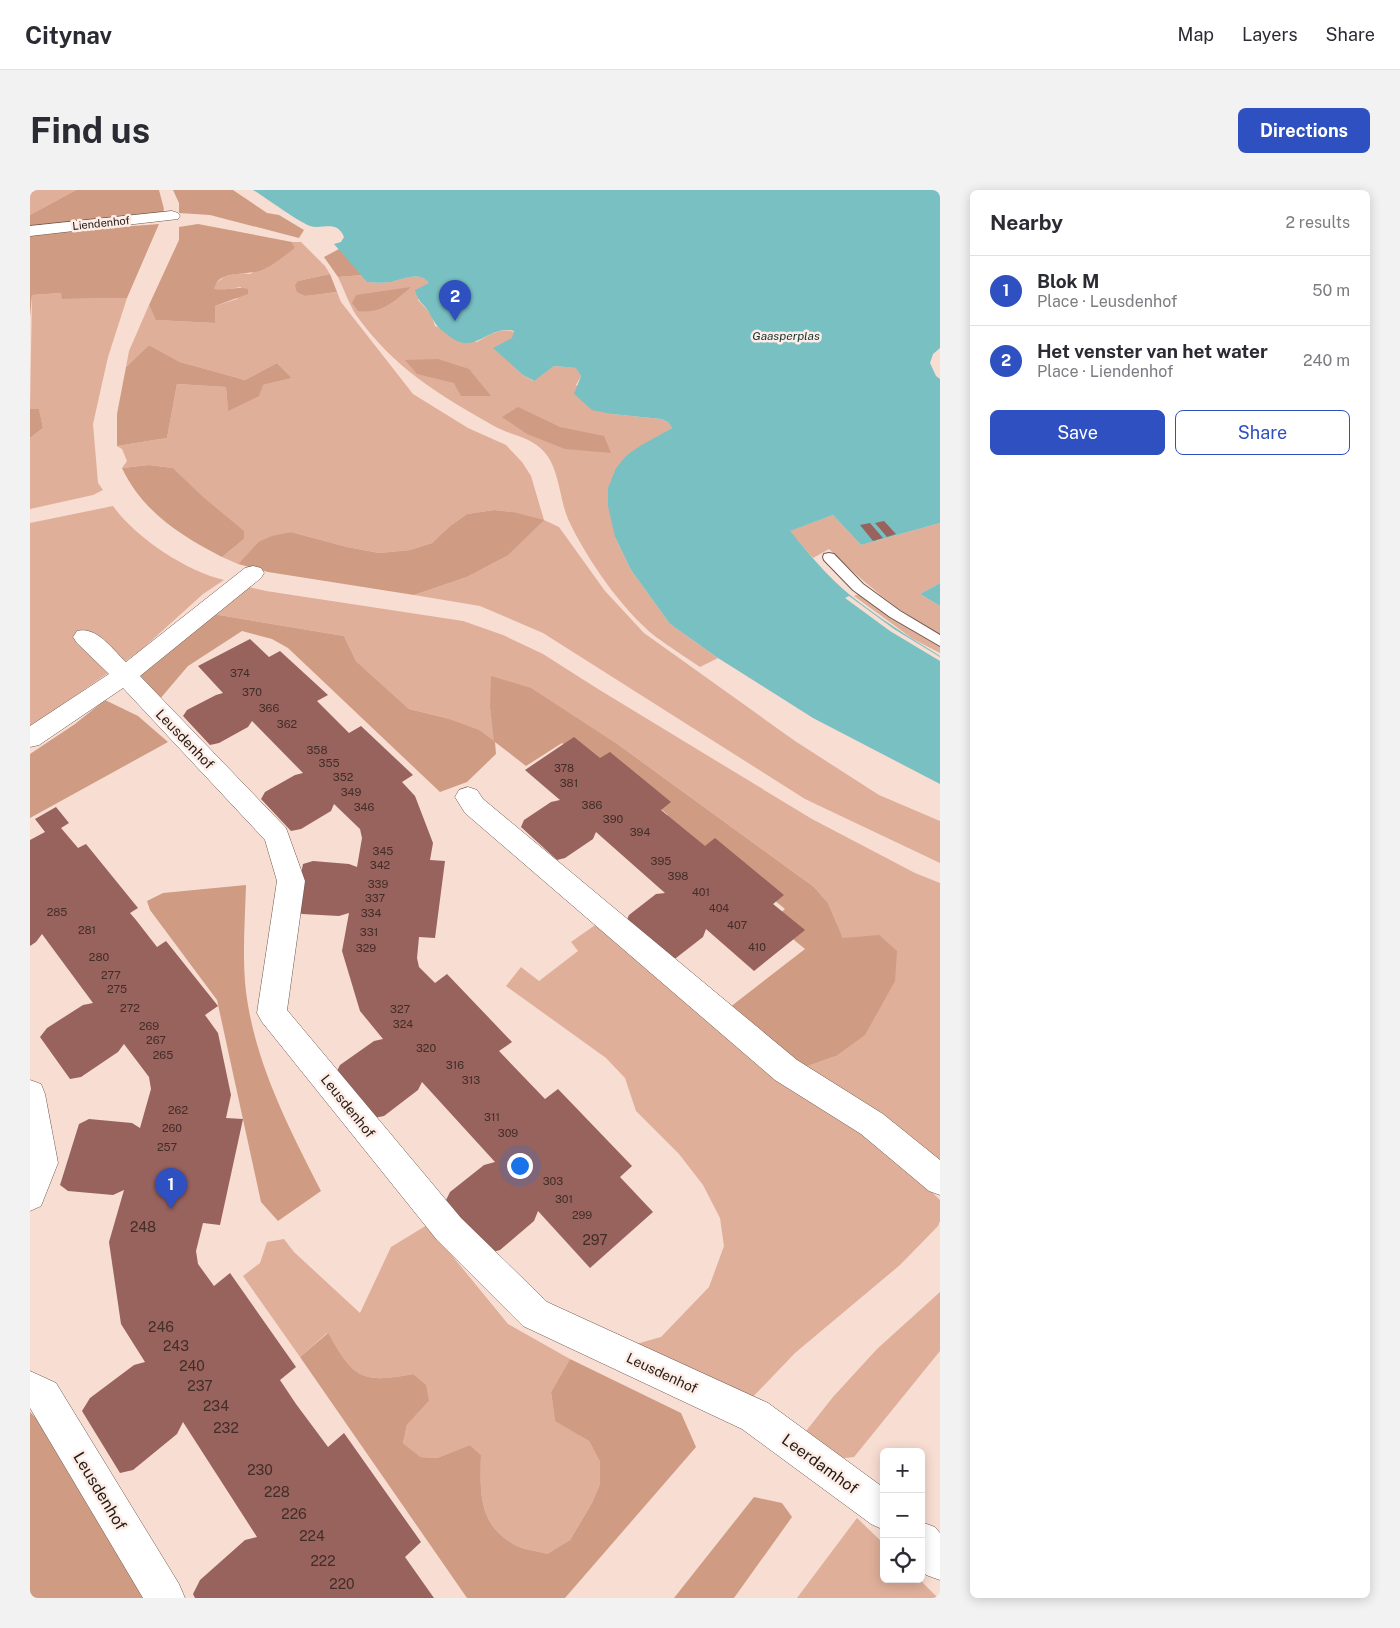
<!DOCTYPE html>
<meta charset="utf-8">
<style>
:root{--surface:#fff;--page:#f2f2f3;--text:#2b2b33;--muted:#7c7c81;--line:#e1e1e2;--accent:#2e50c0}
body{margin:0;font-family:"Public Sans",sans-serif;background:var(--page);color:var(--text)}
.controls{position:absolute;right:15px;bottom:15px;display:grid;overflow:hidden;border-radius:8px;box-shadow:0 2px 12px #0003}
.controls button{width:45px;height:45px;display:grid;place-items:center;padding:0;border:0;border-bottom:1px solid var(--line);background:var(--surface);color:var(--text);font:25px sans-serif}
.you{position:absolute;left:489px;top:975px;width:18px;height:18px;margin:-12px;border:4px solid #fff;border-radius:50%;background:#1a73e8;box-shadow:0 0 0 8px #1a73e833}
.badge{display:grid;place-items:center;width:32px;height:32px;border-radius:50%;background:var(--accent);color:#fff;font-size:16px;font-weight:700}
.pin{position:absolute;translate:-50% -41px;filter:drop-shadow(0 1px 2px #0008)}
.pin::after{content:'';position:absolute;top:26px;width:18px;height:15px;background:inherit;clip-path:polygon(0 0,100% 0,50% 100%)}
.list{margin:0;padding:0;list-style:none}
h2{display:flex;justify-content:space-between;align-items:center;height:65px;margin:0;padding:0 20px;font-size:21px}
h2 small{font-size:16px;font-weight:400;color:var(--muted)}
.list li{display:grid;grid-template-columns:32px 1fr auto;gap:15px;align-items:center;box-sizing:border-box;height:70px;padding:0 20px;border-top:1px solid var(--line)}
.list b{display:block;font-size:19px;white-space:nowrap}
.list p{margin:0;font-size:16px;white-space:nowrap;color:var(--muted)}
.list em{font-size:16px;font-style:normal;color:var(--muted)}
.actions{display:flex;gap:10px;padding:15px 20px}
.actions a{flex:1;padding:11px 0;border:1px solid var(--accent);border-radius:8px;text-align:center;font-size:18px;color:var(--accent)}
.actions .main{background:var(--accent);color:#fff}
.icon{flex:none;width:28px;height:28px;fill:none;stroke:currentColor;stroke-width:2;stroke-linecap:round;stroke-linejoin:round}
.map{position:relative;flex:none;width:910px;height:1408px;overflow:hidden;border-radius:8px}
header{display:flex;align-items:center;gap:30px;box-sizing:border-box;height:70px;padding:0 25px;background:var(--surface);border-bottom:1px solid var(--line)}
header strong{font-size:24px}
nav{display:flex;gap:28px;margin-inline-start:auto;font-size:18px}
.intro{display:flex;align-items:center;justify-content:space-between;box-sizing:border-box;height:120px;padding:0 30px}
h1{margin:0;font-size:35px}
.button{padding:12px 22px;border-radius:8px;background:var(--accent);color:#fff;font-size:18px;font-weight:700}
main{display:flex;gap:30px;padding:0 30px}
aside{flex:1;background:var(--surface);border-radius:8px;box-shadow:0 2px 12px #0003}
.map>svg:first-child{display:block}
.green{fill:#dfaf9a}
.forest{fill:#cf9b83}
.water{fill:#79c0c3}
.pier{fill:#f8ddd2}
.building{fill:#98625d}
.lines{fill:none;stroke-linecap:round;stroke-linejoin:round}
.lane-casing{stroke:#6e584e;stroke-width:2}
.street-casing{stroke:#6e584e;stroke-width:1}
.lane{fill:#fff;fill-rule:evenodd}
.street{fill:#fff;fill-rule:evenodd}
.labels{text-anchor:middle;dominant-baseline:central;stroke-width:5;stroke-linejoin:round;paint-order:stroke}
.far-street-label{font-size:11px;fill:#251b17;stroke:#fdede6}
.number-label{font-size:11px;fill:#422d28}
.far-water-label{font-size:12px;font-style:italic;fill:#0e3234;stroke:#fdede6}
.street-label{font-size:14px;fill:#251b17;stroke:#fdede6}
.near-number-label{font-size:14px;fill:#422d28}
.near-street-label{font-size:16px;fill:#251b17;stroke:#fdede6}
</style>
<header>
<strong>Citynav</strong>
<nav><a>Map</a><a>Layers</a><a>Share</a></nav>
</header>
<div class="intro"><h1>Find us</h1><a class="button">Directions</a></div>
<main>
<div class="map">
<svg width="910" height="1408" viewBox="0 0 910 1408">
<rect width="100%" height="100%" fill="#f8ddd2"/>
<g class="green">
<path d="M0,0H46L0,25Z"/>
<path d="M262,52H271L295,76L300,84L268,91L276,106L307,102L311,112L383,204L438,238L476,255L492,272L501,286L514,330L529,337L575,401L614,443L765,551L849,605L910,631V673L775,609L513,443L450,416L384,405L437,387L477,366L483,322L464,320L437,324L420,336L402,353L380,360L349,363L317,357L261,342L228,352L208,374L192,367L214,349L143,278L119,275L92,278L97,271L92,259L87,256L137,248L147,194L196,197L198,220L233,195L262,188L247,173L215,190L150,172L119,155L96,177L99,161L119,115L127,130L185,133V116L207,109L211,97L192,100L183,99L185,94L194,87L208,83L220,84L265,58Z"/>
<path d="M333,85L337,92C345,93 353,93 361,92C374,89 389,81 400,93L388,110L401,124L405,136L447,152C459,145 470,137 484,142L483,148L464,158L493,185L503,191L524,176L547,178L551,186L546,195L582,224L631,229L638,232L642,238L597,265L585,347L601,380L640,434L688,468L670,477C655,467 640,457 626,447C592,420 556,368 538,329C530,310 529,280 516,264C503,247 482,246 464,236C408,204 365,179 326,125C319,114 314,99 308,87Z"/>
<path d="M31,103L33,109L97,108L78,167L63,234L68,293L73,300L63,305L0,319V248L13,238L9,220L0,219L2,105Z"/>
<path d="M83,316C106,348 156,381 194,390L173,404L110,461L0,537V333Z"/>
<path d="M803,325L831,355L910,333V393L890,404L910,416V445C867,421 834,393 799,359L783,368L759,341Z"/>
<path d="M219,397L236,401L433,431L473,445L513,464L568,499L782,629L885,683L910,693V979L775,877L806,866L813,748L798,713L784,697L590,556L460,518L465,552L416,528L379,519L326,471L314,446L183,424Z"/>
<path d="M834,402L910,453V463L883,449L824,406Z"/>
<path d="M568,733L858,959L910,1010V1031L908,1036L870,1075L765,1163L717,1213L599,1156L631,1147L679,1097L694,1056L690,1028L673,995L649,964L606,921L595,888L576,868L476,796L491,777L509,791L548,761L541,752Z"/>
<path d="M397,1035L478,1134L540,1169L521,1202L525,1230L559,1251L570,1272V1294L562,1313L540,1350L517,1364C508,1361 495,1360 487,1356C448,1336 450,1303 451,1265L440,1255L407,1268L389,1267L373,1253L377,1235L399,1211L383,1184C331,1194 323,1188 297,1143L270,1167L213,1086L230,1073L237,1052L254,1049L264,1062L330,1123L361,1057Z"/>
<path d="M910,1102V1161L824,1267L806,1269L765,1255L803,1207L847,1159Z"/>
<path d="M827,1328L854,1354V1389H889L908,1408H767Z"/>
</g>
<g class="forest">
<path d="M46,0H129L134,19L132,24L0,39V25Z"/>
<path d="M143,0H203L237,23L249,25L274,40L269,48L180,25L149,23V13Z"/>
<path d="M129,34L97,108L32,109L31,103L2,105L0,127V46L13,43Z"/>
<path d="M168,34L262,52L265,58C255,65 244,75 232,80C218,86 188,79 184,99C196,101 207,96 218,99V104L185,116V133L126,130L119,115L149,50V37Z"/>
<path d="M309,59L333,85L308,87L294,67Z"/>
<path d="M300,84L307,102L276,106L267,102L265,95L268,91Z"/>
<path d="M381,97C363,112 352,124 328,121L322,113L326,105Z"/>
<path d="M119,155L150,172L215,190L247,173L262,188L233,195L229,206L198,221L196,197L147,194L137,248L87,256V224L96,177Z"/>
<path d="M408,169L439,179L461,206H431L424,193L387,184L375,170Z"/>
<path d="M488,217L530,237L574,246L581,263L535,259L497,244L472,227Z"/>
<path d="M0,219H9L13,238L0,248Z"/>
<path d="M119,275L143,278L173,307L214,341V349L192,367C151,346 112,321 92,278Z"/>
<path d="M464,320L483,322L514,330L477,366L437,387L384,405L238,382L208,374L228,352L242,346L261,342L317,357L349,363L380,360L402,353L420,336L437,324Z"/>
<path d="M183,424L314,446L326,471L379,519L416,528L449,540L464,551L460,518L461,486L501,498L590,556L784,697L798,713L813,748L849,745L867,761L865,791L835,845L806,866L775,877L695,821L775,759L741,731L755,719L679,656L665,666L626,634L638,625L574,572L563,579L532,553L496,576L465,552L466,564L437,592L410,602L258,458L242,449L212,441L158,476L129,510L107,484Z"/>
<path d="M75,510L108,526L138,552L0,628V564L45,534Z"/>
<path d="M216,695C215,730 212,767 216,802C225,873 259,938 291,1001L248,1031L231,1012L187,810L120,720L117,711L133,703Z"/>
<path d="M298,1143C323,1188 331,1194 383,1184L396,1195L399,1211L377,1235L373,1253L390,1267L407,1268L440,1255L451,1265C450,1303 448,1336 487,1356C495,1360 508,1361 517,1364L540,1350L562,1313L570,1294V1272L559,1251L525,1231L521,1202L540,1169L651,1223L666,1257L535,1408H437L270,1167Z"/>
<path d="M0,1222L11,1233L122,1408H0Z"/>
<path d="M724,1307L752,1313L762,1327L704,1408H644Z"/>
</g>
<g class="water">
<path d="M223,0H910V158L903,164L900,173L906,186L910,189V333L831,355L803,325L760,341C778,363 798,387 820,405C849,428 879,447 910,466V594L783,528L688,468L640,434L601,380L585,347L578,316V298L586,278L597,265L610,256L642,238L638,232L631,229L582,224L562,220L544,204L551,186L546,178L524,176L504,191L493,185L463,158L482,148L484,141C458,134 445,167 419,146C410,139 406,136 401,126C396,114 389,115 385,100L399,93C390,81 374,89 361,92C353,93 345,93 337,92L304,54L311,52L314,47C307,29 292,40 280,36C265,30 238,9 223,0Z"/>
<path d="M910,393V416L890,404Z"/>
</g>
<path class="pier" d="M819,406L864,439L910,467V471L860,441L815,408Z"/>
<g class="building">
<path d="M854,331L866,344L857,347L845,333Z"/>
<path d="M840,333L853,348L843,351L830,335Z"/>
<path d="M220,449L239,467L250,461L298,505L287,511L319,543L331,536L383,585L372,592L385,606L403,653L400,670L415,671L405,748L389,747L387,768L389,777L405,793L417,784L482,852L469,861L515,909L528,899L602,976L590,987L623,1022L560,1078L508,1021L504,1031L470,1060L459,1063L415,1012L420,1002L454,975L465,972L392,892L388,900L354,926L344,928L306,883L310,875L344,851L353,849L330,821L312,761L319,723L309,726L272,724L264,719L273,674L283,671L319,674L327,677L332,648L330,639L304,614L301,621L271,639L261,641L231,609L235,602L265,585L273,583L222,531L218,537L189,553L180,555L153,526L157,520L186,505L193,503L168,476Z"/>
<path d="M544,547L570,568L580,562L641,612L631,620L675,656L685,648L754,705L743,714L775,740L724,781L676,739L673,747L646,768L637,769L596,732L599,725L626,704L635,703L566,642L563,649L535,668L527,670L491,637L494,630L521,612L530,610L495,580Z"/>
<path d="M26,617L39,633L31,638L48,658L56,654L108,718L100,723L106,730L127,757L136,751L188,816L175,825L188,843L201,905L196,928L213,929L190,1035L173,1033L166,1061L168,1074L184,1096L200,1083L266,1177L250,1190L266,1214L298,1257L314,1243L391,1352L375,1367L404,1408H165L163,1404L170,1390L215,1350L227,1347L153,1232L147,1244L103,1280L90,1283L52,1221L60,1208L104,1175L115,1172L91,1134L79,1052L94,1000L83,1005L38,1001L30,995L49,934L59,929L102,933L110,938L121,899L119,887L94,854L88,862L51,887L40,889L10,847L17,838L53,815L63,813L12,744L6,752L0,756V650L15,642L5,629Z"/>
</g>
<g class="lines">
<defs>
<path id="lane" d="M799,363L804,364L833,394L870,421L910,445V456L860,427L823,400L794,370L793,367L794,364Z"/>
<g id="street">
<path d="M142,21L148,23L150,26L148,29L0,46V36Z"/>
<path d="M223,376L231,378L234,383L231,388L110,486L256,638L275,691L257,820L431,1028L517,1112L738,1213L854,1298V1340L841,1334L712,1239L493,1136L407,1050L232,832L227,823L247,691L235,650L93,498L9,555L0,557V536L79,484L47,453L43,447L47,441C67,436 82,459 96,472L215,378Z"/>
<path d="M438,597L447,600L453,609L767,870L853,924L910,970V1005L899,1001L831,944L745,890L435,623L425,607L429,600Z"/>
<path d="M0,890L11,894L15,904L28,973L11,1016L0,1021Z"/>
<path d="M0,1181L26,1193L149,1394L155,1408H113L0,1218Z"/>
<path d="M891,1332L905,1337L910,1343V1390L896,1385L891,1379Z"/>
</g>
</defs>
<use href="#lane" class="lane-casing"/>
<use href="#street" class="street-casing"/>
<use href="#lane" class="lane"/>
<use href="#street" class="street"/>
</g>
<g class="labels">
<g class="far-street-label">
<text transform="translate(71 33) rotate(-6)">Liendenhof</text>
</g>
<g class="number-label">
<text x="210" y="483">374</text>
<text x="222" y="502">370</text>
<text x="239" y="518">366</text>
<text x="257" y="534">362</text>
<text x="287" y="560">358</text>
<text x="299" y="573">355</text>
<text x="534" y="578">378</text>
<text x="313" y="587">352</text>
<text x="539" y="593">381</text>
<text x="321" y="602">349</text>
<text x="562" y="615">386</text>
<text x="334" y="617">346</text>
<text x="583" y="629">390</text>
<text x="610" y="642">394</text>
<text x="353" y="661">345</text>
<text x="631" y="671">395</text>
<text x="350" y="675">342</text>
<text x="648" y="686">398</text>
<text x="348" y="694">339</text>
<text x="671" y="702">401</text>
<text x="345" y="708">337</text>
<text x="689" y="718">404</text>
<text x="27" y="722">285</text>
<text x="341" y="723">334</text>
<text x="707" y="735">407</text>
<text x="57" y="740">281</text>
<text x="339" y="742">331</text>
<text x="727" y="757">410</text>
<text x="336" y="758">329</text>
<text x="69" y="767">280</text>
<text x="81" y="785">277</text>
<text x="87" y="799">275</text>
<text x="100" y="818">272</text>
<text x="370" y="819">327</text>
<text x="373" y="834">324</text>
<text x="119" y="836">269</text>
<text x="126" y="850">267</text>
<text x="396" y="858">320</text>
<text x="133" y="865">265</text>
<text x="425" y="875">316</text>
<text x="441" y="890">313</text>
<text x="148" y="920">262</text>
<text x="462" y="927">311</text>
<text x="142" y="938">260</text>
<text x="478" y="943">309</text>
<text x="137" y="957">257</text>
<text x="523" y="991">303</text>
<text x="534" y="1009">301</text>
<text x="552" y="1025">299</text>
</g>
<g class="far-water-label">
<text x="756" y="146">Gaasperplas</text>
</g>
<g class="street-label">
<text transform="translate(155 549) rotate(46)">Leusdenhof</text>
<text transform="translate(318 916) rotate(51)">Leusdenhof</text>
<text transform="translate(632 1183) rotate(25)">Leusdenhof</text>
</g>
<g class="near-number-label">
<text x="113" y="1037">248</text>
<text x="565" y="1050">297</text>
<text x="131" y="1137">246</text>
<text x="146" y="1156">243</text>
<text x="162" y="1176">240</text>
<text x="170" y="1196">237</text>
<text x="186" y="1216">234</text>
<text x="196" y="1238">232</text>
<text x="230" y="1280">230</text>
<text x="247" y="1302">228</text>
<text x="264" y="1324">226</text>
<text x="282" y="1346">224</text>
<text x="293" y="1371">222</text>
<text x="312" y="1394">220</text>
</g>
<g class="near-street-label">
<text transform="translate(790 1274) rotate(36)">Leerdamhof</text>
<text transform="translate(70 1301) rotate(59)">Leusdenhof</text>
</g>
</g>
</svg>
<div class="controls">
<button>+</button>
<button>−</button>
<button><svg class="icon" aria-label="locate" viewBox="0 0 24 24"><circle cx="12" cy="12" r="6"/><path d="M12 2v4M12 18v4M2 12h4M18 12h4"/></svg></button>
</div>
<div class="you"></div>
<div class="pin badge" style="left:141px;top:1019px">1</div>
<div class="pin badge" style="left:425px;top:131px">2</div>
</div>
<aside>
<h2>Nearby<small>2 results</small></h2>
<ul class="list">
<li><span class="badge">1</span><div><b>Blok M</b><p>Place · Leusdenhof</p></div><em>50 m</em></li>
<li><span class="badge">2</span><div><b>Het venster van het water</b><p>Place · Liendenhof</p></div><em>240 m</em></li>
</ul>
<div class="actions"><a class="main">Save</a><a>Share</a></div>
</aside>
</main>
